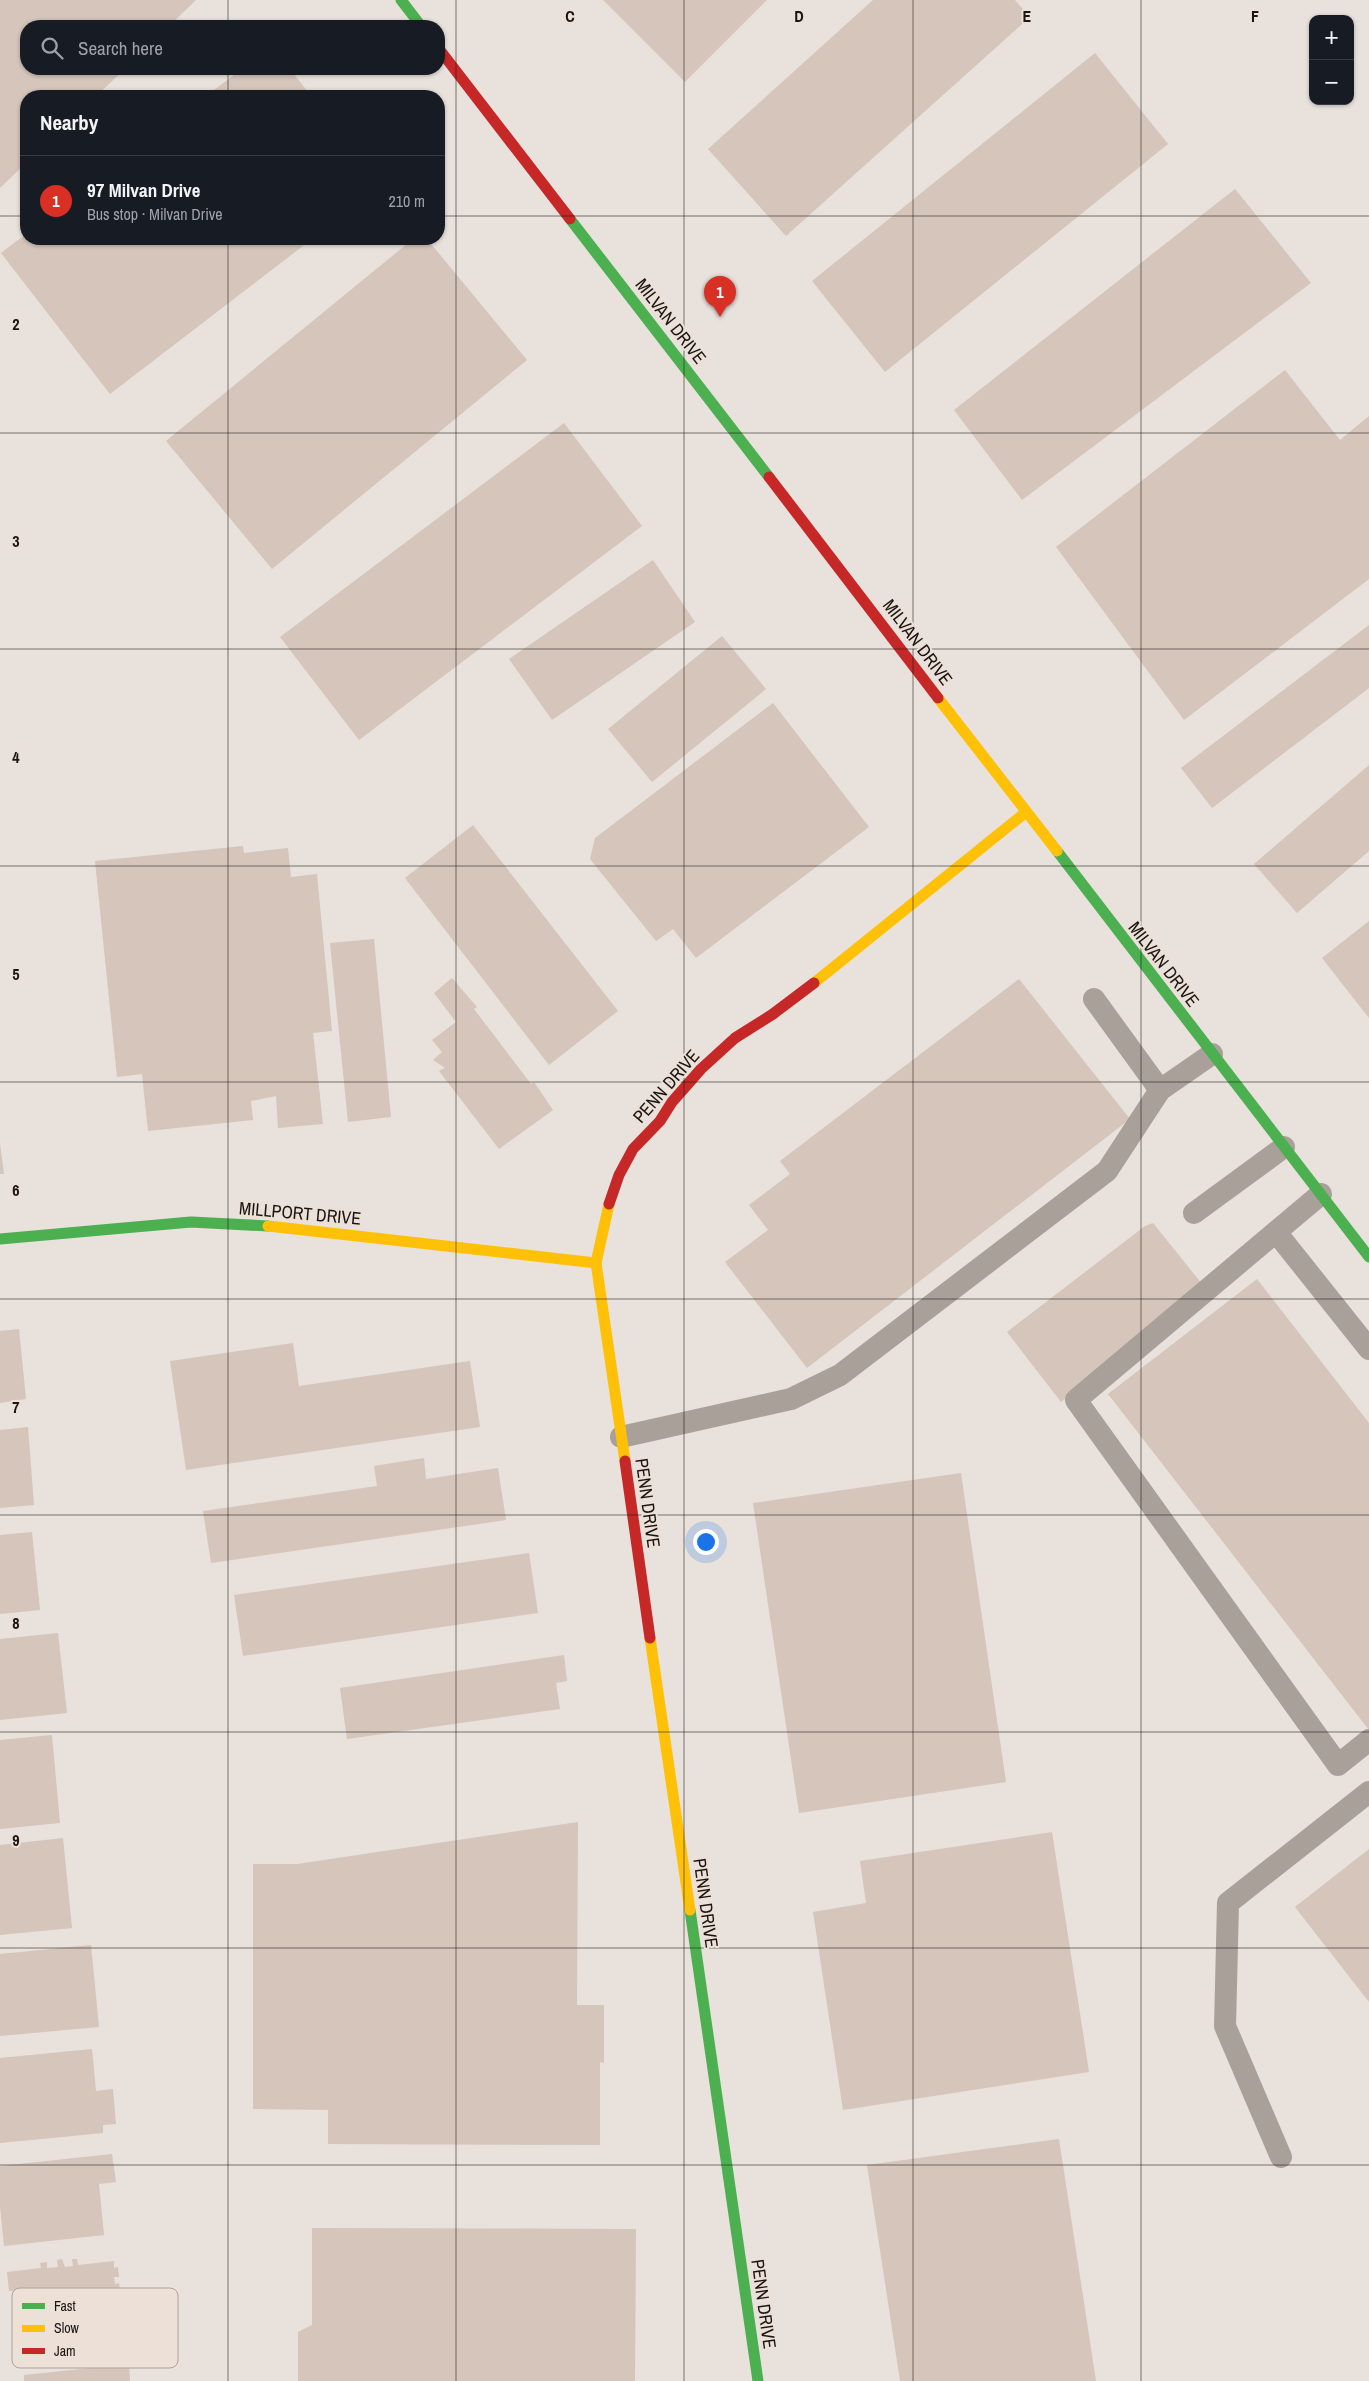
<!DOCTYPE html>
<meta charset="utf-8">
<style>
:root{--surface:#171b24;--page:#20242c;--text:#f1f3f6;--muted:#9ea1a6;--line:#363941;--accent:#d93025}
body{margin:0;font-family:"Archivo Narrow",sans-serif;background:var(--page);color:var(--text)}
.controls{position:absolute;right:15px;top:15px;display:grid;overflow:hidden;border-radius:10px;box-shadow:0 1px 4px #0004}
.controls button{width:45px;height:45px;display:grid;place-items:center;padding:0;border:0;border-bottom:1px solid var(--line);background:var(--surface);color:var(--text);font:25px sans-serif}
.you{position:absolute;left:705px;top:1541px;width:18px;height:18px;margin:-12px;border:4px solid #fff;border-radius:50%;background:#1a73e8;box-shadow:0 0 0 8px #1a73e833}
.badge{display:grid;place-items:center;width:32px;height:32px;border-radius:50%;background:var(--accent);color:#fff;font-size:16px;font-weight:700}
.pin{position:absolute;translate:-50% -41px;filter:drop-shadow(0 1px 2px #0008)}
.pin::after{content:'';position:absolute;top:26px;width:18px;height:15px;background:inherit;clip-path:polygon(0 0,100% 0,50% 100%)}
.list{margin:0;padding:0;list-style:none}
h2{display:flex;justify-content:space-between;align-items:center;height:65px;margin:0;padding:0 20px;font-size:21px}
h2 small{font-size:16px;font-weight:400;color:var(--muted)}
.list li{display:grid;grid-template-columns:32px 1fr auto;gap:15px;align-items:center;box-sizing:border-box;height:90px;padding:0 20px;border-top:1px solid var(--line)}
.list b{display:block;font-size:19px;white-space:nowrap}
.list p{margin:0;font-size:16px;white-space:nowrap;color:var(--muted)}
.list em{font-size:16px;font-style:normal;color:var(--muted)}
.icon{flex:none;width:28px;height:28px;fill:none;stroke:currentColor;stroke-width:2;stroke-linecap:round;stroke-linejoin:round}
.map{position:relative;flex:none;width:1369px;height:2381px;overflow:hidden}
.search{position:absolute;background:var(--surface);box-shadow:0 1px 4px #0004;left:20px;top:20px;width:425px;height:55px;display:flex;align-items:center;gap:12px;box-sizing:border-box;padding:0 18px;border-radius:20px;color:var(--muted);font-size:19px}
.panel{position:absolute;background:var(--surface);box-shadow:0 1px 4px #0004;left:20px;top:90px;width:425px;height:155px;border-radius:20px}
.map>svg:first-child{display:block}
.building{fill:#d5c5ba}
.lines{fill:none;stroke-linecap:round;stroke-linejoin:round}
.lane{stroke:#a8a099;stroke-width:22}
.fast{stroke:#4caf50;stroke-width:11}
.slow{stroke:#ffc107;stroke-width:11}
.jam{stroke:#c62828;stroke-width:11}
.grid{fill:none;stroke:#1b1613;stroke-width:1;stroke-opacity:0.55}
.labels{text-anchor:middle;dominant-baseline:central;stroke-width:4;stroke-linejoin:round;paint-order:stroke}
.street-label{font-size:18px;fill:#1b1613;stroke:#ede0d7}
.key{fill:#ede0d7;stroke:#aea39c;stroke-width:1}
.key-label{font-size:14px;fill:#1b1613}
.grid-label{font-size:16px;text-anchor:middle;font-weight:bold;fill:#1b1613;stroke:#ede0d7;stroke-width:4;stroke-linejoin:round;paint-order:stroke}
</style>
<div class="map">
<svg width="1369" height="2381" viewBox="0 0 1369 2381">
<rect width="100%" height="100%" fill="#e8e1dc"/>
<g class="building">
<path d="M0,0H196L169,26H26V69H125L96,96H26V163L0,188Z"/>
<path d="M603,0H767L685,82Z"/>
<path d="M873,0H1015L1030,17L786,236L708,149Z"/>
<path d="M1095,53L1168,144L885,372L812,281Z"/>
<path d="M242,69H290L311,96H206Z"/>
<path d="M1235,189L1311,283L1022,500L954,410Z"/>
<path d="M26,234V239H312L110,394L1,253Z"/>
<path d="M413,239H427L527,360L272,569L166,441Z"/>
<path d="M1285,370L1340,440L1369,416V579L1184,720L1056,547Z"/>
<path d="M564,423L642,526L359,740L280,637Z"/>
<path d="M653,560L695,622L552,720L509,659Z"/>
<path d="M1369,625V688L1212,808L1181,768Z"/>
<path d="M722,636L766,689L652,782L608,729Z"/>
<path d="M773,703L869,827L696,958L673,929L656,941L590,859L595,838Z"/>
<path d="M1369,765V851L1297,913L1254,864Z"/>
<path d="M473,825L618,1011L549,1065L405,878Z"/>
<path d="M243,846L244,853L288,848L291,877L317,874L332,1031L313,1033L323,1124L278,1128L276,1096L251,1101L253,1120L148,1131L142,1074L117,1077L95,861Z"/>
<path d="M1369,921V1018L1322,958Z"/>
<path d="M374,939L391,1117L348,1122L330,943Z"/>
<path d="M452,978L477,1007L474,1009L531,1084L534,1082L553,1110L499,1149L439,1071L445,1068L433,1060L442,1052L432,1040L456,1022L434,993Z"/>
<path d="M1019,979L1130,1119L807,1368L725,1262L768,1230L749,1205L790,1174L780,1161Z"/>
<path d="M0,1144L4,1174H0Z"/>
<path d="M1153,1223L1206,1289L1061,1402L1007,1332L1145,1226Z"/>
<path d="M1257,1279L1369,1423V1730L1108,1394Z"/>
<path d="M19,1329L26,1399L0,1403V1331Z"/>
<path d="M293,1343L299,1386L470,1361L480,1427L186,1470L170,1361Z"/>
<path d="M28,1427L34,1505L0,1508V1430Z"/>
<path d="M424,1458L426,1479L498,1468L506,1520L211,1563L203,1511L377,1486L374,1466Z"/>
<path d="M961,1473L1006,1782L799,1813L753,1503Z"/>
<path d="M32,1532L40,1610L0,1614V1535Z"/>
<path d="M529,1553L538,1613L243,1656L234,1595Z"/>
<path d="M58,1633L67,1713L0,1720V1639Z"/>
<path d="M564,1655L567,1681L556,1683L560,1709L347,1739L340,1688Z"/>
<path d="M52,1735L60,1823L0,1829V1740Z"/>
<path d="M578,1822L577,2005H604V2063L600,2062V2145L328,2144V2110L253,2109V1864H297Z"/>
<path d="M1052,1832L1089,2072L843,2110L813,1912L866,1903L860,1861Z"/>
<path d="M63,1838L72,1928L0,1935V1845Z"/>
<path d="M1369,1849V2002L1295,1907Z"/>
<path d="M91,1945L99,2027L0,2036V1954Z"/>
<path d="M92,2049L96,2091L113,2089L116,2124L103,2125V2133L0,2143V2058Z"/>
<path d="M1059,2139L1096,2381H900L867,2165Z"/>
<path d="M112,2154L116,2182L99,2184L104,2235L4,2246L0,2206V2166Z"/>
<path d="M312,2228L636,2229L635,2381H298V2332L312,2325Z"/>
<path d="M62,2259L65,2267L73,2266L72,2259H77L78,2265L114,2261V2268L118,2267L119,2277H114L115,2284L119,2283L120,2292L116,2293L120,2338L22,2348L16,2291H9L7,2272L41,2268L40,2263L47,2262V2268L58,2267L57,2260Z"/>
<path d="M129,2364L130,2381H24V2375Z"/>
</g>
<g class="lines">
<g class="lane">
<path d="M1094,999L1160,1090"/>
<path d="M1321,1194L1076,1400L1338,1765L1369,1740"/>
<path d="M1194,1213L1284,1147"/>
<path d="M1276,1232L1369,1349"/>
<path d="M621,1437L791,1399L840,1375L1107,1171L1160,1090L1212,1054"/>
<path d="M1281,2157L1225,2026L1228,1903L1369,1792"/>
</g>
<g class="fast">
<path d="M401,0L421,26"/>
<path d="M570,219L769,477"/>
<path d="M1057,851L1369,1257"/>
<path d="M0,1239L191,1222L268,1226"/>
<path d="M690,1910L758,2381"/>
</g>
<g class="slow">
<path d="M938,698L1057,851"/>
<path d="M814,983L1026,812"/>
<path d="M609,1204L596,1263L625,1461"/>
<path d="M268,1226L596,1263"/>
<path d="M650,1638L690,1910"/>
</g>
<g class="jam">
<path d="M439,49L570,219"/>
<path d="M769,477L938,698"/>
<path d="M609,1204L619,1175L633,1149L660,1121L672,1102L701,1069L735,1038L773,1014L814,983"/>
<path d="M625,1461L650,1638"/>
</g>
</g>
<path class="grid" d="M228,0V26M456,0V2381M684,0V2381M913,0V2381M1141,0V2381M228,69V96M0,216H26M439,216H1369M228,239V2381M0,433H1369M0,649H1369M0,866H1369M0,1082H1369M0,1299H1369M0,1515H1369M0,1732H1369M0,1948H1369M0,2165H1369"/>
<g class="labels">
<g class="street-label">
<text transform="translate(671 321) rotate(52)">MILVAN DRIVE</text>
<text transform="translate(918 642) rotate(53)">MILVAN DRIVE</text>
<text transform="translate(1164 964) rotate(52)">MILVAN DRIVE</text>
<text transform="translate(666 1086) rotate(-49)">PENN DRIVE</text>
<text transform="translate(300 1213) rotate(5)">MILLPORT DRIVE</text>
<text transform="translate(648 1503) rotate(82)">PENN DRIVE</text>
<text transform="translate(706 1903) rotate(82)">PENN DRIVE</text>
<text transform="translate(764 2304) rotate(82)">PENN DRIVE</text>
</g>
</g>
<rect x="12" y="2288" width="166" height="80" rx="8" class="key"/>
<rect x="22" y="2303" width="23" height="6" fill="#4caf50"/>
<rect x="22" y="2325" width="23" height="7" fill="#ffc107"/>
<rect x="22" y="2348" width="23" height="6" fill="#c62828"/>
<g class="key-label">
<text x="54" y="2311">Fast</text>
<text x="54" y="2333">Slow</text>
<text x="54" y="2356">Jam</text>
</g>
<g class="grid-label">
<text x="570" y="22">C</text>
<text x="799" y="22">D</text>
<text x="1027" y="22">E</text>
<text x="1255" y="22">F</text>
<text x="16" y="330">2</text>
<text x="16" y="547">3</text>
<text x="16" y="763">4</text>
<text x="16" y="980">5</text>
<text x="16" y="1196">6</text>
<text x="16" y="1413">7</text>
<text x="16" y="1629">8</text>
<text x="16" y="1846">9</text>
</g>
</svg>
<div class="controls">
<button>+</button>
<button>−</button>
</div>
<div class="you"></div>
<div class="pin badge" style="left:720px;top:317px">1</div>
<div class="search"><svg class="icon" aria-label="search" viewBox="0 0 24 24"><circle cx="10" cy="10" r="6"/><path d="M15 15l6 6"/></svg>Search here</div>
<section class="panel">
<h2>Nearby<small></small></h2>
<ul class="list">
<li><span class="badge">1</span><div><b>97 Milvan Drive</b><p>Bus stop · Milvan Drive</p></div><em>210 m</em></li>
</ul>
</section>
</div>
